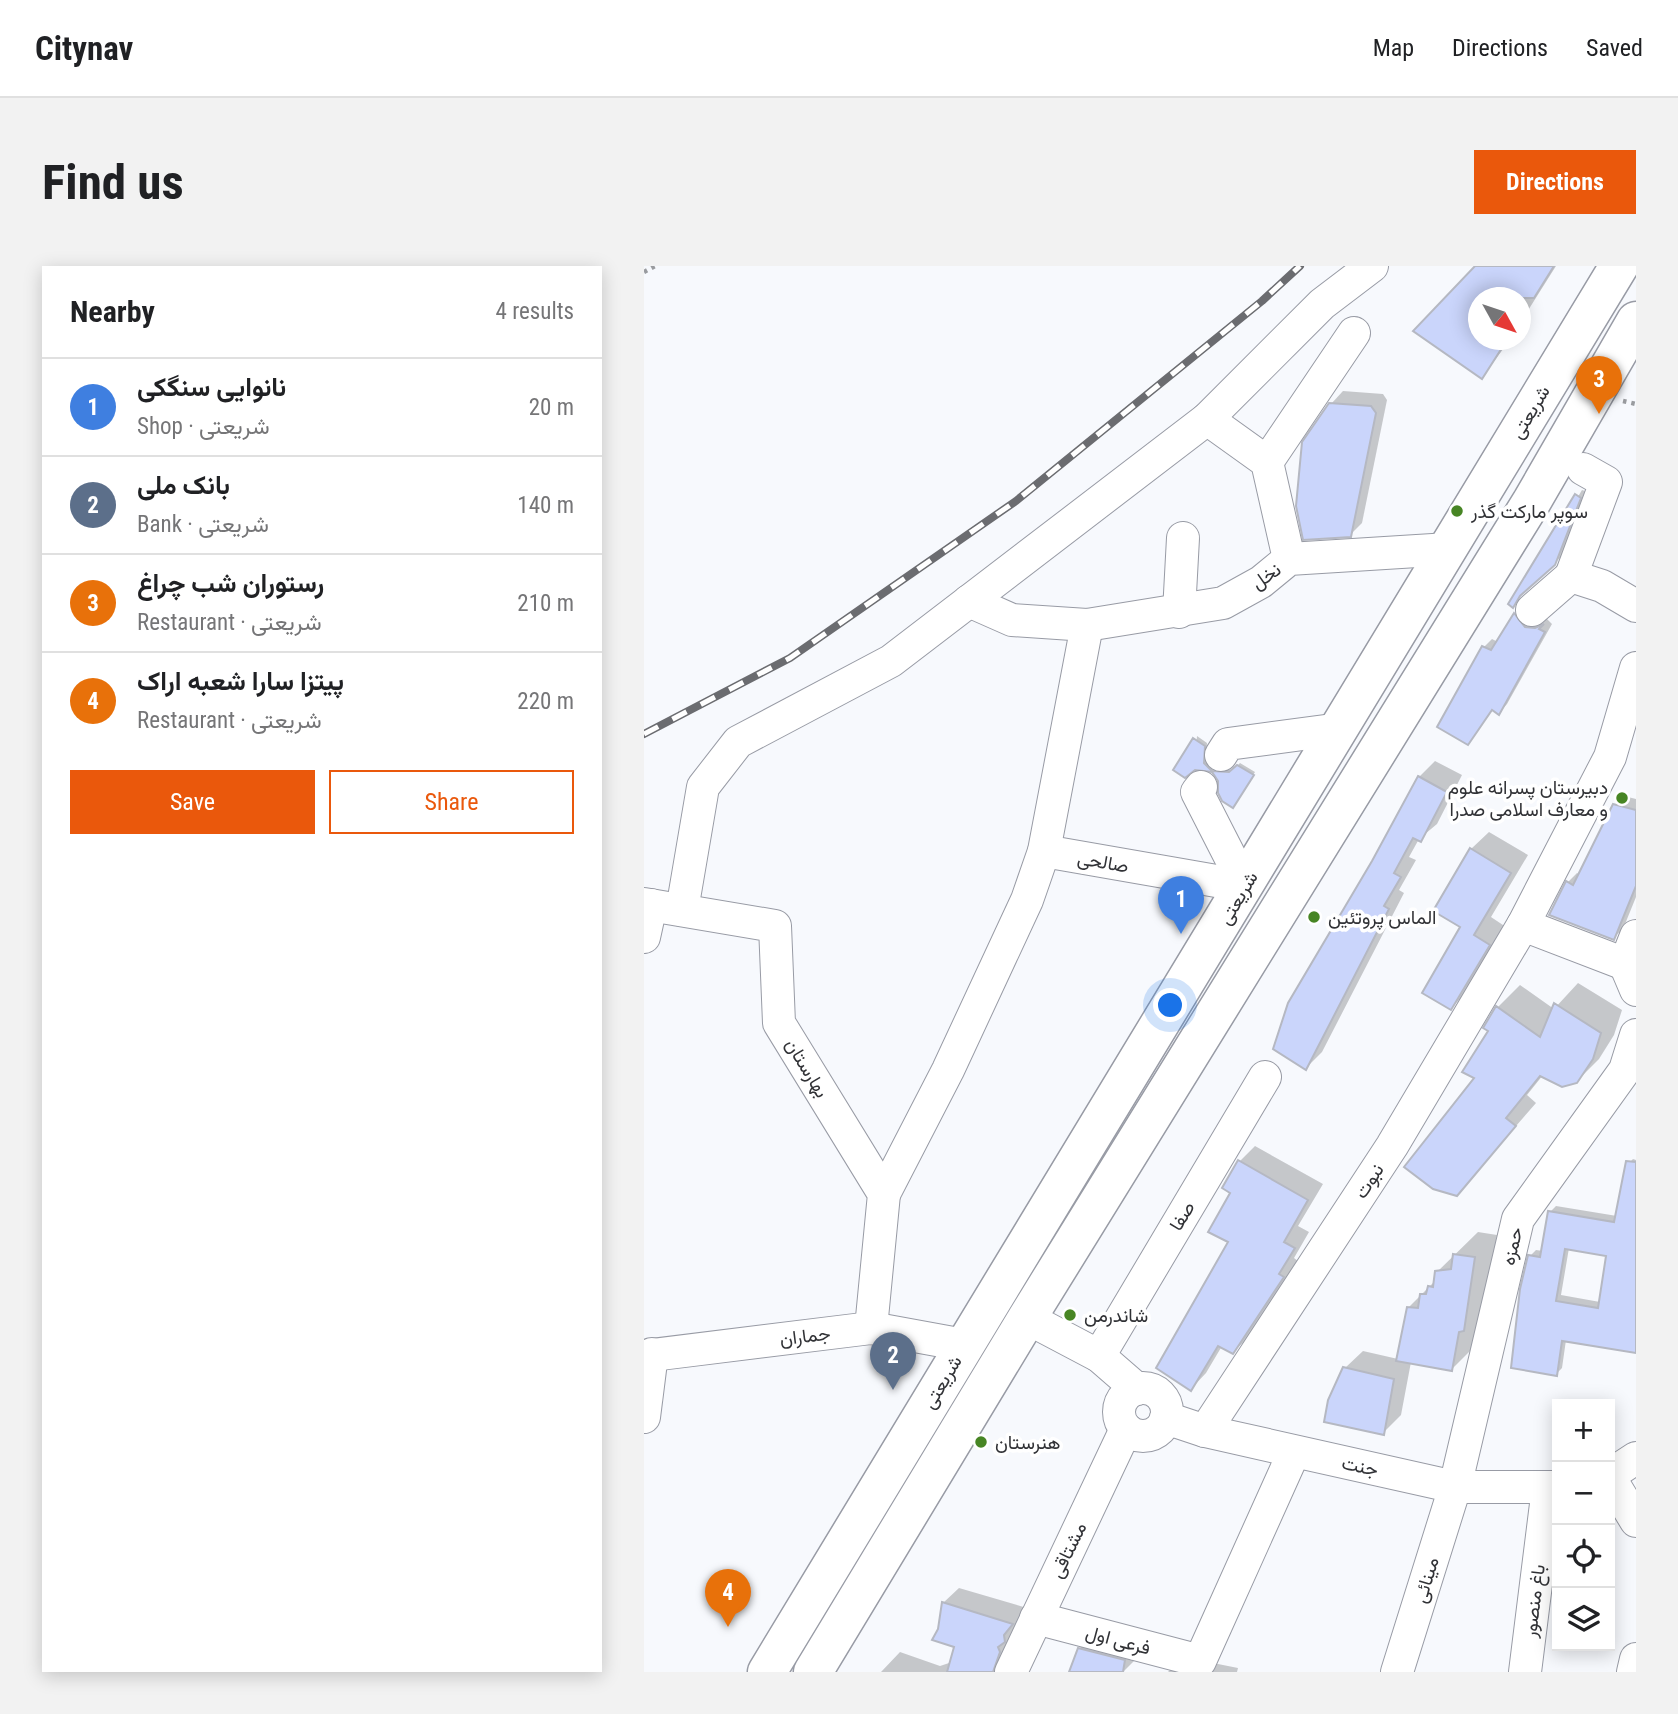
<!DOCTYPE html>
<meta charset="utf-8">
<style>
:root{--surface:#fff;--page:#f2f2f2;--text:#202124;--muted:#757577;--line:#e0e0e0;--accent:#ea580c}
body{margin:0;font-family:"Roboto Condensed",Vazirmatn,sans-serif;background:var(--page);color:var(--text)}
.controls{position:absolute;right:21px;bottom:21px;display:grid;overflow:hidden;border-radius:0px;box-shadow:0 4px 18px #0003}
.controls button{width:63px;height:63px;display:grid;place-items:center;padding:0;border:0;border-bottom:2px solid var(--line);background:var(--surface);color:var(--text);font:35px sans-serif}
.compass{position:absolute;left:824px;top:21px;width:63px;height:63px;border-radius:50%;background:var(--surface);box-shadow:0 4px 18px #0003;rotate:130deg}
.you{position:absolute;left:527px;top:740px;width:24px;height:24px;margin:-18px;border:5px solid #fff;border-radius:50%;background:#1a73e8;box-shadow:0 0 0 10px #1a73e833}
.badge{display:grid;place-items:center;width:46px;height:46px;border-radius:50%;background:var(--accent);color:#fff;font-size:23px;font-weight:700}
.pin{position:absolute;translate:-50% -58px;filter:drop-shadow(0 2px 4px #0008)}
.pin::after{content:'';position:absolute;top:37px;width:24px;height:21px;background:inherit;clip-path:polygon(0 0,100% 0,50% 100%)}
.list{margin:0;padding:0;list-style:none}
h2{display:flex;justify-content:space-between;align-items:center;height:91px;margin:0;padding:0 28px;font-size:30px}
h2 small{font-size:23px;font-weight:400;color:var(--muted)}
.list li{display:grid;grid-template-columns:46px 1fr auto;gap:21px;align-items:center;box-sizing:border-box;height:98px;padding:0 28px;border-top:2px solid var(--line)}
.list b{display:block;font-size:26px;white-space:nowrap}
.list p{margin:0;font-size:23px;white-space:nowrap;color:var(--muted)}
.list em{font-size:23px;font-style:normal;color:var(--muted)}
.actions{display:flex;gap:14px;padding:21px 28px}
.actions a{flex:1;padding:16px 0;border:2px solid var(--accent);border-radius:0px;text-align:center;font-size:24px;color:var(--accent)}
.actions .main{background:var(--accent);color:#fff}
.icon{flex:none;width:38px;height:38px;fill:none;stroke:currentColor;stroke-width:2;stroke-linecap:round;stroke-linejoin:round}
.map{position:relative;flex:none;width:992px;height:1406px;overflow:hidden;border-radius:0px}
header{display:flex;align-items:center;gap:42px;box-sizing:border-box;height:98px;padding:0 35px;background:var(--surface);border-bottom:2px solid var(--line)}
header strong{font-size:33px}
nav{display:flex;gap:38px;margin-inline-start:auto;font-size:24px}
.intro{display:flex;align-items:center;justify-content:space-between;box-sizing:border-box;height:168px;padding:0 42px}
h1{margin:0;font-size:49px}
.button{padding:18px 32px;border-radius:0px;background:var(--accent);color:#fff;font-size:24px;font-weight:700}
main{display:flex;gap:42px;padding:0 42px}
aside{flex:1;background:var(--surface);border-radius:0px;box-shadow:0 4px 18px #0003}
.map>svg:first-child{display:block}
.shadow{fill:#0003;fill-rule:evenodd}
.building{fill:#cad5fb;stroke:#b5b8c2;stroke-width:2;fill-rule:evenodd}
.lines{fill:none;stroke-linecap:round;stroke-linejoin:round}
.minor-casing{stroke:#989ba5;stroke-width:34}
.major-casing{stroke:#989ba5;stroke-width:41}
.path{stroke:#999b9f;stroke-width:4.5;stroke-dasharray:3.5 5;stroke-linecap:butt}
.minor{stroke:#fff;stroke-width:32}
.major{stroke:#fff;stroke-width:38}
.rail-casing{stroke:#6b6c70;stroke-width:8}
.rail{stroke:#fff;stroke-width:5;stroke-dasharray:16;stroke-linecap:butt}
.poi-dot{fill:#478524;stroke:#fff;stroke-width:2.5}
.labels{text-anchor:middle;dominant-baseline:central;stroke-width:7;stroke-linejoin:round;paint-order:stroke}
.street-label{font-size:19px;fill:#313236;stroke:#fff}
.poi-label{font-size:19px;fill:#313236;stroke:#fff;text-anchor:start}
</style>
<header>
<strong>Citynav</strong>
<nav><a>Map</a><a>Directions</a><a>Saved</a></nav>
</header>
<div class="intro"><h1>Find us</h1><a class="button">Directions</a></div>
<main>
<aside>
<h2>Nearby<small>4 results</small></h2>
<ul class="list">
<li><span class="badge" style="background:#3f7fe0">1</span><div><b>نانوایی سنگکی</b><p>Shop · شریعتی</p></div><em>20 m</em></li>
<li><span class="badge" style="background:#5c6f8a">2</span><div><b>بانک ملی</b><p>Bank · شریعتی</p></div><em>140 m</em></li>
<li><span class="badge" style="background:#e8710a">3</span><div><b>رستوران شب چراغ</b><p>Restaurant · شریعتی</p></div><em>210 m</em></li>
<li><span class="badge" style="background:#e8710a">4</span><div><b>پیتزا سارا شعبه اراک</b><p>Restaurant · شریعتی</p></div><em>220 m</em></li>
</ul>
<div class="actions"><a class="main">Save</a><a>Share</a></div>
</aside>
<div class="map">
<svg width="992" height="1406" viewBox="0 0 992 1406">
<rect width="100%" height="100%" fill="#f7f9fd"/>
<g class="shadow">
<path d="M834,0H912L876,57V32H834V74H866L838,111L772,65Z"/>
<path d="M699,125L739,128L743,134L718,257L706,269L687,138Z"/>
<path d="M938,224L941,225L917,291L881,324L869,340Z"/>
<path d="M879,340L890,353H903L908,358L863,438L855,447L849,443L824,477L840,381L848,373L854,376Z"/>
<path d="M553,470L563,477L562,494L570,503L589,504L596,497L611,506L592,537L569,505L550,502Z"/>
<path d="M791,495L818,509L793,558L775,573L765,591L772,594L755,624L760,627L678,786L662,802L730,596L775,511Z"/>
<path d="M980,530L992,533V631L979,663L969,672L924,616L933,607L936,609L971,539Z"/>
<path d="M845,566L884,589L847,651L862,661L825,724L807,742L827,583Z"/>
<path d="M934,717L978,744L970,769L955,793L932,816L899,809L883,829L892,837L813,928L833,812L854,741L876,719L910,743Z"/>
<path d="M611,880L679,918L654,960L665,966L650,992L654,995L605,1071L589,1086L578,1080L562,1107L547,1123L587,976L589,926L596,895Z"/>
<path d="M989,893L992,894V1084L922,1074L918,1102L912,1108L886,990L892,984L899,985L906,946L912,940L973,950L983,899ZM925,982L964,988L956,1036L917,1029Z"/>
<path d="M834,966L853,969L843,1040L831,1080L807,1104L767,1096L757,1149L739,1167L701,1102L719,1085L754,1093L764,1042L792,1014L793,1006Z"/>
<path d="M315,1322L383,1342L375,1352L361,1406H237L256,1386L296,1400L308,1396L312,1380L296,1364L299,1337Z"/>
<path d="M453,1365L494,1391L479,1406H427L435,1383Z"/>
<path d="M539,1391L594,1402L593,1406H524Z"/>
</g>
<g class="building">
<path d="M831,0H910L890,32H835V74H863L838,113L769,65Z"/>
<path d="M685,137L727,140L732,147L707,271L659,274L652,240L658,176Z"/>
<path d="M931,228L937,232L911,299L876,330L869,342L864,338Z"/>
<path d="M870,347L881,361L891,362L900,358L895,363L901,366L855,449L848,444L824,479L793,461L838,380L847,384Z"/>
<path d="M549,472L561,480L560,497L568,505L585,506L593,499L610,509L589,542L578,535L574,527V515L568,506L551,504L541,512L529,504Z"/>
<path d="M774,510L803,526L777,576L769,572L750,607L757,611L740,640L745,643L662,804L629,783L644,737L728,595Z"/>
<path d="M969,538L992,544V620L970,674L905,649L922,615L929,619Z"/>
<path d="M826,582L867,607L830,669L846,679L807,744L778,727L816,661L789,645Z"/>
<path d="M910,737L957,767L949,793L933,817L918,821L896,810L862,852L872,860L813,930L789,923L760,901L830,812L818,806L844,765L839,762L852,740L896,771Z"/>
<path d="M594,894L664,934L640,976L651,982L635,1008L640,1011L589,1088L574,1080L547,1125L512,1102L584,976L564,966L586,927L578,922Z"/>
<path d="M982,895L992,896V1087L918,1075L913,1110L867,1102L876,1023L884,989L896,991L904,945L970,956ZM921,983L962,990L954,1042L912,1035Z"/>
<path d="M809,988L831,991L820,1065L815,1066L808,1105L752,1095L763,1041L774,1042L776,1028H782L784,1020L789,1021L791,1005L807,1003Z"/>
<path d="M699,1101L750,1113L740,1169L680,1156L684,1134Z"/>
<path d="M298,1336L369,1358L360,1369L361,1376L354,1381L356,1386L349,1406H303L310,1381L288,1374L294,1363Z"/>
<path d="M434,1382L481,1394L479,1406H425Z"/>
</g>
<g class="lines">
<defs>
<g id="minor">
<path d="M563,153L623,196L645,293"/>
<path d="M623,196L710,67"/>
<path d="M939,203L962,216L927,310L958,320L992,340"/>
<path d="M325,335L368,354L443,359L579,337L617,316L645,293L805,283"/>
<path d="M888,344L927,310"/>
<path d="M535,346L539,272"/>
<path d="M577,489L584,478L696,463"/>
<path d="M557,521L553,526L601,620"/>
<path d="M400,585L601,620"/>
<path d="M0,638L131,660L135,757L240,928L227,1062"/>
<path d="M38,644L59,521L94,476L247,395L563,153L678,38L728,0"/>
<path d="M879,659L981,698"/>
<path d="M992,670L981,698L992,724"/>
<path d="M0,671L7,639"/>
<path d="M240,928L304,804L383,634L400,585L443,359"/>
<path d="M383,1052L455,1090L493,1123"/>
<path d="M0,1090L227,1062L320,1079"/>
<path d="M455,1090L621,811"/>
<circle cx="499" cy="1146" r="24"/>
<path d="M0,1151L8,1088"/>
<path d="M522,1152L561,1165L811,1221H913"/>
<path d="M561,1165L748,880L879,659L966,491L992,402"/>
<path d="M966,1209L992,1192"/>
<path d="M966,1212L992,1255"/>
<path d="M392,1352L556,1395L650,1186"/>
<path d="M367,1406L482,1163"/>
<path d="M753,1406L811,1221L874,953L981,804L992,769"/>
<path d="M881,1406L904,1222"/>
<path d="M989,1406L992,1393"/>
</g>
<g id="major">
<path d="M123,1406L975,0"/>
<path d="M169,1406L383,1052L888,235L992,55"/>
</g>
</defs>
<use href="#minor" class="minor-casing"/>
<use href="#major" class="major-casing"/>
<g class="path">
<path d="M0,6L11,0"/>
<path d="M979,135L992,138"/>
</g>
<use href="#minor" class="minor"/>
<use href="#major" class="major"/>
<defs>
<path id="rail" d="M0,468L146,392L372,235L618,35L656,0"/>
</defs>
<use href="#rail" class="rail-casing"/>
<use href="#rail" class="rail"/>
</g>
<g class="poi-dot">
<circle cx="813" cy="245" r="7"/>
<circle cx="978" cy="532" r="7"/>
<circle cx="670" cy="651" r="7"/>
<circle cx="426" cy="1049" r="7"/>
<circle cx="337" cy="1176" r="7"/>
</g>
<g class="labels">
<g class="street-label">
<text transform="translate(886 146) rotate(-59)">شریعتی</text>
<text transform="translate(622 310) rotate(-35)">نخل</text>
<text transform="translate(459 596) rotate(10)">صالحی</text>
<text transform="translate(594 632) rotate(-59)">شریعتی</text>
<text transform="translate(163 802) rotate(59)">بهارستان</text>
<text transform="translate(725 915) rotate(-57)">نبوت</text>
<text transform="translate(538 950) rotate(-59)">صفا</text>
<text transform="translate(868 980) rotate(-76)">حمزه</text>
<text transform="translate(161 1070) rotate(-7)">جماران</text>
<text transform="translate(298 1116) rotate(-59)">شریعتی</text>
<text transform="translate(716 1200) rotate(12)">جنت</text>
<text transform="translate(424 1284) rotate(-64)">مشتاقی</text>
<text transform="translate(782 1314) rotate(-73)">مینائی</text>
<text transform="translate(890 1335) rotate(-83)">باغ منصور</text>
<text transform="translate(474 1374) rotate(15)">فرعی اول</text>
</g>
<g class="poi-label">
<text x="827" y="245">سوپر مارکت گذر</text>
<text x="964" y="521" text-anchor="end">دبیرستان پسرانه علوم<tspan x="964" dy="22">و معارف اسلامی صدرا</tspan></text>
<text x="684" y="651">الماس پروتئین</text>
<text x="440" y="1049">شاندرمن</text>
<text x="351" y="1176">هنرستان</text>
</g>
</g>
</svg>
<div class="controls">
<button>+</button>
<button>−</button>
<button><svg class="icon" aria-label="locate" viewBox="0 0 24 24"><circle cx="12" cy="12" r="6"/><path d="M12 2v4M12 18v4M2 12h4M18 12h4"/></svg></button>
<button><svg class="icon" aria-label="layers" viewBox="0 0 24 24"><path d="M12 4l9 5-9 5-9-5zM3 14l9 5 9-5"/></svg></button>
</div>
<svg class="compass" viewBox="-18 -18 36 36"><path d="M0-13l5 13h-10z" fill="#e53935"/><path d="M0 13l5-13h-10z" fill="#757577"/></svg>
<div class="you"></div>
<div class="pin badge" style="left:537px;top:668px;background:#3f7fe0">1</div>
<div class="pin badge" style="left:249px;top:1124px;background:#5c6f8a">2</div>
<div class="pin badge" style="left:955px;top:148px;background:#e8710a">3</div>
<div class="pin badge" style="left:84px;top:1361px;background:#e8710a">4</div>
</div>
</main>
